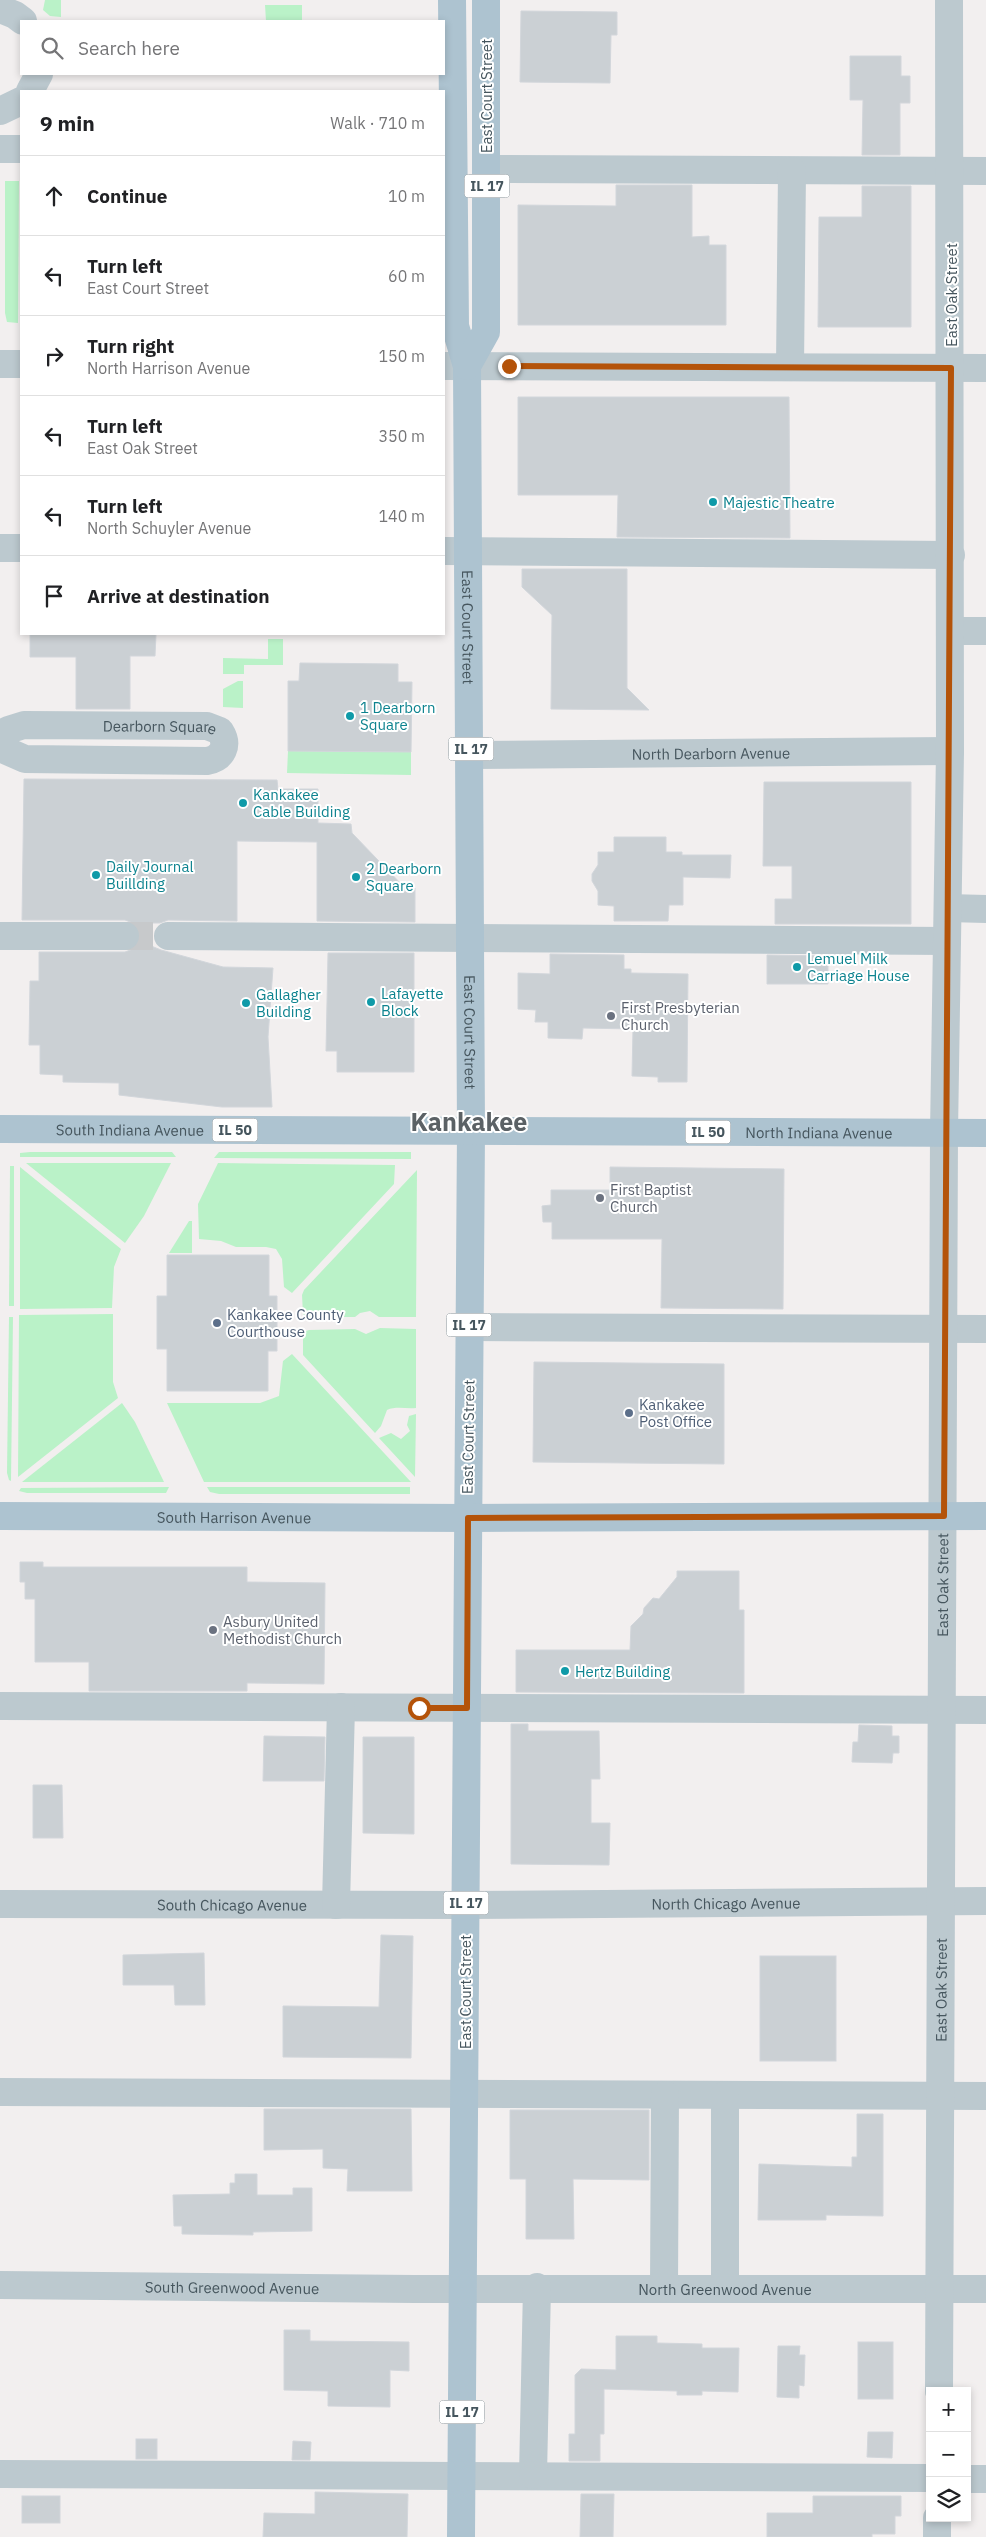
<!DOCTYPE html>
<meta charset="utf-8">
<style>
:root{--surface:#fff;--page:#f2f2f2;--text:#202124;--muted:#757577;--line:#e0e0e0}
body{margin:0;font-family:"IBM Plex Sans",sans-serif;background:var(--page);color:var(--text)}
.controls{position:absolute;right:15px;bottom:15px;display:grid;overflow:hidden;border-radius:0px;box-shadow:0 2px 8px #0003}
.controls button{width:45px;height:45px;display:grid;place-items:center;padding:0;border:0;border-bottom:1px solid var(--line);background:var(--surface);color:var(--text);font:25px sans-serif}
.stop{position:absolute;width:15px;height:15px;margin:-11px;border:4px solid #b45309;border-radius:50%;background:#fff}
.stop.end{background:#b45309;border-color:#fff;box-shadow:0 1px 5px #0008}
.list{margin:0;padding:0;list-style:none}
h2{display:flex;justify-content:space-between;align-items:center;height:65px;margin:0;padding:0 20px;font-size:21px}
h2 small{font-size:16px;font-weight:400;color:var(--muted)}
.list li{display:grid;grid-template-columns:32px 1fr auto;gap:15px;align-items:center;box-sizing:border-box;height:80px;padding:0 20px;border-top:1px solid var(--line)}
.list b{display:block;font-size:19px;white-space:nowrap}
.list p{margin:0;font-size:16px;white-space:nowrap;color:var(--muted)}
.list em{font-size:16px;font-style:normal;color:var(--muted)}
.icon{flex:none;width:28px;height:28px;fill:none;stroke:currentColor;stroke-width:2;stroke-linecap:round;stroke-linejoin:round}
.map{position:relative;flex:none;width:986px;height:2537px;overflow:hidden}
.search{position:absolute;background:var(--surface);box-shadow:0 2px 8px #0003;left:20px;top:20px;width:425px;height:55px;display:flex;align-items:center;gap:12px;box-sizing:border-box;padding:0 18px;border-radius:0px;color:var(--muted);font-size:19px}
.panel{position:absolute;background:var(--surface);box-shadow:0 2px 8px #0003;left:20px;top:90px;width:425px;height:545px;border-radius:0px}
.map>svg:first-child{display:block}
.green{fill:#baf2c8}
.building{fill:#cbd0d4;stroke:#d2d6db}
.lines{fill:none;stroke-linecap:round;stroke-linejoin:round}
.minor-tunnel{stroke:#c7c9cb;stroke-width:28;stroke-dasharray:28 14;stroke-linecap:butt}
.minor{stroke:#bcc9cf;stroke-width:28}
.major{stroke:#adc3d0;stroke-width:28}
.route{stroke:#b45309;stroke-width:6}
.culture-dot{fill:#0f9aa8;stroke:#fff;stroke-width:2}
.worship-dot{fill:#6b7280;stroke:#fff;stroke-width:2}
.service-dot{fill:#5c6f8a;stroke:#fff;stroke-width:2}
.labels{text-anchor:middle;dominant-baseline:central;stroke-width:4;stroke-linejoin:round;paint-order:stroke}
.shield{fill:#fff;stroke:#7e898e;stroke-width:1}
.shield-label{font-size:14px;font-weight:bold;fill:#46565e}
.street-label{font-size:15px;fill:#46565e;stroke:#fff}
.culture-label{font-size:15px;fill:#0d838f;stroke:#fff;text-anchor:start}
.worship-label{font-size:15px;fill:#5b616d;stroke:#fff;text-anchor:start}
.service-label{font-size:15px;fill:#4e5e75;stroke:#fff;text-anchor:start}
.town-label{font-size:25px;font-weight:bold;fill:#5b6165;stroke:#fff}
</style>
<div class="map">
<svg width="986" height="2537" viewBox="0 0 986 2537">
<rect width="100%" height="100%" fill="#f2efef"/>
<g class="green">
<path d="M45,0H61V17L50,16L43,10Z"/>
<path d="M265,5H302V21H266Z"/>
<path d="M5,181H19L18,323L7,322L5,313Z"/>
<path d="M268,639H283V665H244V674H223V658L268,659Z"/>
<path d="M238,681H243V708L223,707V689Z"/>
<path d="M288,751L411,752V775L287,773Z"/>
<path d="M30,1152H172L176,1157H20V1153Z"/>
<path d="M219,1152H411V1159L214,1158Z"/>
<path d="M26,1163H171L144,1216L125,1243Z"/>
<path d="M218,1163L395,1165L394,1184L292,1293L284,1287L282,1259L276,1249L266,1247H236L221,1241L199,1239L198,1204Z"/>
<path d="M10,1166H14V1306H9Z"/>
<path d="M20,1167L121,1249L114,1267L112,1308L20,1309Z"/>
<path d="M417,1170L416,1317H379L370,1311L360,1313L355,1317H307L303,1314L302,1295L304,1290Z"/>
<path d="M189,1221H192V1253H169Z"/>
<path d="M113,1314V1382L118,1398L18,1477L19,1315Z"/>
<path d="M9,1317H13L11,1481L9,1480L7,1473Z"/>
<path d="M380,1328L416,1329V1408C406,1409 396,1406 387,1410L381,1426L375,1433L303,1355V1332L309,1330L355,1329L366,1334Z"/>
<path d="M292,1354L411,1482H204L167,1403H260L279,1396L283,1361Z"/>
<path d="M122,1403L135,1422L164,1482H22Z"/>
<path d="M416,1414L415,1477L379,1438L391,1433L401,1439L410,1431L407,1425L409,1416Z"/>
<path d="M169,1487L166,1493H27L19,1491L21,1488Z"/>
<path d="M207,1487H410V1494H219L210,1492Z"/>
</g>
<g class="building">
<path d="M521,11L617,12V35H611L610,83L520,82Z"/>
<path d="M850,56H901V76H910V103H900V155H862L863,100H850Z"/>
<path d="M616,185H692V237L709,236V245H726V325H518V205L616,206Z"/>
<path d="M862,186H911V327H818L819,217H862Z"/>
<path d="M518,397H789L790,538L617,537L618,495H518Z"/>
<path d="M522,569H627V688L649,710L551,709L552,615L522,587Z"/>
<path d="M30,634H156L155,656H130V709H76V657H30Z"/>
<path d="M300,663L398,664V682H412L411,752L288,751V681H299Z"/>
<path d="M24,779L277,780L278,789H318V823L351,824L352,833L376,858L406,889L415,888V922L317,921V842L237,841V921L168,920L160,923H133L125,920H22Z"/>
<path d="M764,782H911V924H775V899H792V866H763Z"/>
<path d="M614,837H666V852H682V855H731L730,878L683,877V905H669L668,921H614V906L598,905V891L592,881V874L598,865V852H614Z"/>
<path d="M139,941L161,950L223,967L273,968L268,1037L272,1107H222L119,1095V1083L63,1082V1075L40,1074V1045H29L30,981H39V952H125L133,949Z"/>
<path d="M328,953H414V1072H337V1051H326Z"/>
<path d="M550,954L624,955V969H631V973L688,974L687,1082H658V1077L632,1076L633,1029L583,1028L582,1039L548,1038V1022H535L536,1010L518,1009V973L550,974Z"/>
<path d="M767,955L828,956V984H767Z"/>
<path d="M610,1167L784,1169L783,1309L661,1308L662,1239H552V1222H543L542,1206L551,1205V1190H610Z"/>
<path d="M167,1255H269V1296H277V1351H268V1391H167V1349H157V1296H167Z"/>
<path d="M534,1362L724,1364V1464L533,1462Z"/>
<path d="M20,1562H43V1567H247V1582L325,1583L324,1684L247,1683V1691H89V1662H35V1599H25V1582H20Z"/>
<path d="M677,1571H739V1610H744V1693L516,1692V1650H630L631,1626L643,1614L644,1608L653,1598L659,1599L677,1577Z"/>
<path d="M511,1724H528V1731H599L600,1779H591V1823H610L609,1865L511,1864Z"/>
<path d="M859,1725L892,1726V1736H899V1753H893L892,1763L852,1762L853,1742H858Z"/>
<path d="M264,1736L325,1737L324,1781H263Z"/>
<path d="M363,1737H414V1834L363,1833Z"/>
<path d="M33,1785H62L63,1838H33Z"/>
<path d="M381,1935L413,1936L411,2058L283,2057V2006L379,2007Z"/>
<path d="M204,1953L205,2005H175L174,1985H123V1955Z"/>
<rect x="760" y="1956" width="76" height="105"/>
<path d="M264,2109H411L412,2191H347L348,2169L323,2168V2149L264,2150Z"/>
<path d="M510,2110H649V2180L573,2179L574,2239H526V2179H510Z"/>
<path d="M857,2114H883V2216L826,2215V2220H758L759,2164L852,2167V2157H857Z"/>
<path d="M235,2174H257V2195H293V2188H312V2231L253,2232V2235L182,2234V2226H174L173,2195L230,2194V2183H235Z"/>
<path d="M284,2330H310V2341L409,2342V2371L390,2370V2407L328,2406V2391L284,2390Z"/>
<path d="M616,2336H657V2343L702,2344V2348H739L738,2392L702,2391V2395H677V2391L604,2389V2434H600V2461H569V2434H575V2375L581,2369L616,2370Z"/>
<rect x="858" y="2342" width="35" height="57"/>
<path d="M778,2346H800L799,2355H805L804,2386L799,2385V2398L777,2397Z"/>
<path d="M868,2432H893L892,2458L867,2457Z"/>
<rect x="136" y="2439" width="21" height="20"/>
<path d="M293,2441L311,2442L310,2460H292Z"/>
<path d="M315,2492L408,2494L407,2537H263L264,2513L315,2514Z"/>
<path d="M581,2494H614L613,2537H580Z"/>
<rect x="22" y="2496" width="38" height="27"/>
<path d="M813,2496H901V2516H895V2534H872V2537H767V2513H813Z"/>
</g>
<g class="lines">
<path class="minor-tunnel" d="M125,936H168"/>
<g class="minor">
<path d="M0,9L15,15L23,21"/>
<path d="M30,91L39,74"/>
<path d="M0,111L21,101"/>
<path d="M0,149H21"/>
<path d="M487,169L986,171"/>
<path d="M0,364H21"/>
<path d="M444,366L986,368"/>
<path d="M790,367L792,171"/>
<path d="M0,548H21"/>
<path d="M444,551L951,555"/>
<path d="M950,631H986"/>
<path id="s1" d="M0,735L8,730L24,725L207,726L220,731C229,745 223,758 207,761L25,759L0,748"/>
<path id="s2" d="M471,755L950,751"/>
<path d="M948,908L986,909"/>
<path d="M0,936H125"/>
<path d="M168,936L947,941"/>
<path d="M469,1327L986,1329"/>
<path d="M0,1706L986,1710"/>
<path id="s3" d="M0,1904L466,1905L986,1901"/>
<path d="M336,1905L341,1707"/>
<path d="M0,2092L986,2096"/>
<path d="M725,2095V2288"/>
<path id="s4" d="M0,2285L414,2289H986"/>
<path d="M664,2288L665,2095"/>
<path id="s5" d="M939,2391L944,1133L950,751L949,0"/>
<path d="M0,2474L930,2478"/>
<path d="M533,2475L537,2287"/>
<path d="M967,2479H986"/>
<path d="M937,2537V2518"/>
</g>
<g class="major">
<path id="s6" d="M452,0L455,326L467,366L471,1131L461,2537"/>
<path d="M467,366L486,332V0"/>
<path id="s7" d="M0,1129L986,1133"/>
<path id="s8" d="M0,1516L468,1518L986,1516"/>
</g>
</g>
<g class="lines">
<path class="route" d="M419,1708H467L468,1518L944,1516C944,1133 949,750 951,368L509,366"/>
</g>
<g class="culture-dot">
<circle cx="713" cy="502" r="5"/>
<circle cx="350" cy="716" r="5"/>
<circle cx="243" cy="803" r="5"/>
<circle cx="96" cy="875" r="5"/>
<circle cx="356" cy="877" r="5"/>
<circle cx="797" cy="967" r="5"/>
<circle cx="371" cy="1002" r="5"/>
<circle cx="246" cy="1003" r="5"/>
<circle cx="565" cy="1671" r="5"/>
</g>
<g class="worship-dot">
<circle cx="611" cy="1016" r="5"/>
<circle cx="600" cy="1198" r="5"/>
<circle cx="213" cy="1630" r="5"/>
</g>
<g class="service-dot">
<circle cx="217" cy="1323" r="5"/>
<circle cx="629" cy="1413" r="5"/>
</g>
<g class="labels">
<g class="shield">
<rect x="464.5" y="174.5" width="45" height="23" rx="4"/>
<rect x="448.5" y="737.5" width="45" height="23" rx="4"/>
<rect x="212.5" y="1118.5" width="45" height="23" rx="4"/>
<rect x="685.5" y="1120.5" width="45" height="23" rx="4"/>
<rect x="446.5" y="1313.5" width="45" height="23" rx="4"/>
<rect x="443.5" y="1891.5" width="45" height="23" rx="4"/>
<rect x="439.5" y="2400.5" width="45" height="23" rx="4"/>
</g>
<g class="shield-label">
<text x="487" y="186">IL 17</text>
<text x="471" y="749">IL 17</text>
<text x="235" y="1130">IL 50</text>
<text x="708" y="1132">IL 50</text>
<text x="469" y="1325">IL 17</text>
<text x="466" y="1903">IL 17</text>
<text x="462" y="2412">IL 17</text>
</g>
<g class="street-label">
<text transform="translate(486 96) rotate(-90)">East Court Street</text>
<text transform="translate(951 295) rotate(-90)">East Oak Street</text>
<text stroke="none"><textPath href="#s6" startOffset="629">East Court Street</textPath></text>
<text stroke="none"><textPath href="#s1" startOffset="162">Dearborn Square</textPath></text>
<text stroke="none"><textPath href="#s2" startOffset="240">North Dearborn Avenue</textPath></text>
<text stroke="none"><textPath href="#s6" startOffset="1034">East Court Street</textPath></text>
<text stroke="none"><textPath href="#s7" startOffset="130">South Indiana Avenue</textPath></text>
<text stroke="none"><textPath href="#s7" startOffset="819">North Indiana Avenue</textPath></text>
<text transform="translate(468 1437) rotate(-89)">East Court Street</text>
<text stroke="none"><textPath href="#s8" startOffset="234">South Harrison Avenue</textPath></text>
<text stroke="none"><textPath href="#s5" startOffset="806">East Oak Street</textPath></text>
<text stroke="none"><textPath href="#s3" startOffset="726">North Chicago Avenue</textPath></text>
<text stroke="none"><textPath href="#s3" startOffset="232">South Chicago Avenue</textPath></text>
<text stroke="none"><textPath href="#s5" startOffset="401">East Oak Street</textPath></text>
<text transform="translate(465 1992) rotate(-90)">East Court Street</text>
<text stroke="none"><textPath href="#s4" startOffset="232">South Greenwood Avenue</textPath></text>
<text stroke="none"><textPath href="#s4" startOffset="725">North Greenwood Avenue</textPath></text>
</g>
<g class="culture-label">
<text x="723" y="502">Majestic Theatre</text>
<text x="360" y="707">1 Dearborn<tspan x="360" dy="17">Square</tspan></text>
<text x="253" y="794">Kankakee<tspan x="253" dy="17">Cable Building</tspan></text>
<text x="106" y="866">Daily Journal<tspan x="106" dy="17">Buillding</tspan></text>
<text x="366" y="868">2 Dearborn<tspan x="366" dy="17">Square</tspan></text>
<text x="807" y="958">Lemuel Milk<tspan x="807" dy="17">Carriage House</tspan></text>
<text x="381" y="993">Lafayette<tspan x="381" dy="17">Block</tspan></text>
<text x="256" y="994">Gallagher<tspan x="256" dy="17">Building</tspan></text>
<text x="575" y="1671">Hertz Building</text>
</g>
<g class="worship-label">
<text x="621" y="1007">First Presbyterian<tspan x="621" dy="17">Church</tspan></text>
<text x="610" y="1189">First Baptist<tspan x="610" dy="17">Church</tspan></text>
<text x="223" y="1621">Asbury United<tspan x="223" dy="17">Methodist Church</tspan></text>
</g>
<g class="service-label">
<text x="227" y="1314">Kankakee County<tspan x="227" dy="17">Courthouse</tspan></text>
<text x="639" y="1404">Kankakee<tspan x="639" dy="17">Post Office</tspan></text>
</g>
<g class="town-label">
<text x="469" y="1121">Kankakee</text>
</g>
</g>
</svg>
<div class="controls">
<button>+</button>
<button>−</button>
<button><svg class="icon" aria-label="layers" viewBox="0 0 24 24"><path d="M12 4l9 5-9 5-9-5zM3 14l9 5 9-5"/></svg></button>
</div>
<div class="stop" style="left:419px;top:1708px"></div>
<div class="stop end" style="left:509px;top:366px"></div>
<div class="search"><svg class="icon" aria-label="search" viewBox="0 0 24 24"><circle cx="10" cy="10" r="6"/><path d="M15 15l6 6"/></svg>Search here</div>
<section class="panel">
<h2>9 min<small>Walk · 710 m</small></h2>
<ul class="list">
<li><svg class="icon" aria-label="ahead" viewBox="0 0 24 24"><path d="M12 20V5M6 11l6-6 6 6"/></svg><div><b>Continue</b></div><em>10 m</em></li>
<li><svg class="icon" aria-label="left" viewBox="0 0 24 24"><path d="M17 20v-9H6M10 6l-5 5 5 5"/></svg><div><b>Turn left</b><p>East Court Street</p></div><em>60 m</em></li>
<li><svg class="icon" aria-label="right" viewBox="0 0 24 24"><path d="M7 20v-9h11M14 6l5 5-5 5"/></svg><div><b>Turn right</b><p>North Harrison Avenue</p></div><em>150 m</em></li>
<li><svg class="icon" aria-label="left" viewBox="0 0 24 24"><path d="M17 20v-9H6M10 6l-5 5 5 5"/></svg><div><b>Turn left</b><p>East Oak Street</p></div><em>350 m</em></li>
<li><svg class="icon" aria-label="left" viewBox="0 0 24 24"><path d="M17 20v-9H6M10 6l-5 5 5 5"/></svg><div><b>Turn left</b><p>North Schuyler Avenue</p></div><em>140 m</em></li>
<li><svg class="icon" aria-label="arrive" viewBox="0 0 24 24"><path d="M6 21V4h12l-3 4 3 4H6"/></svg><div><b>Arrive at destination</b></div></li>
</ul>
</section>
</div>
